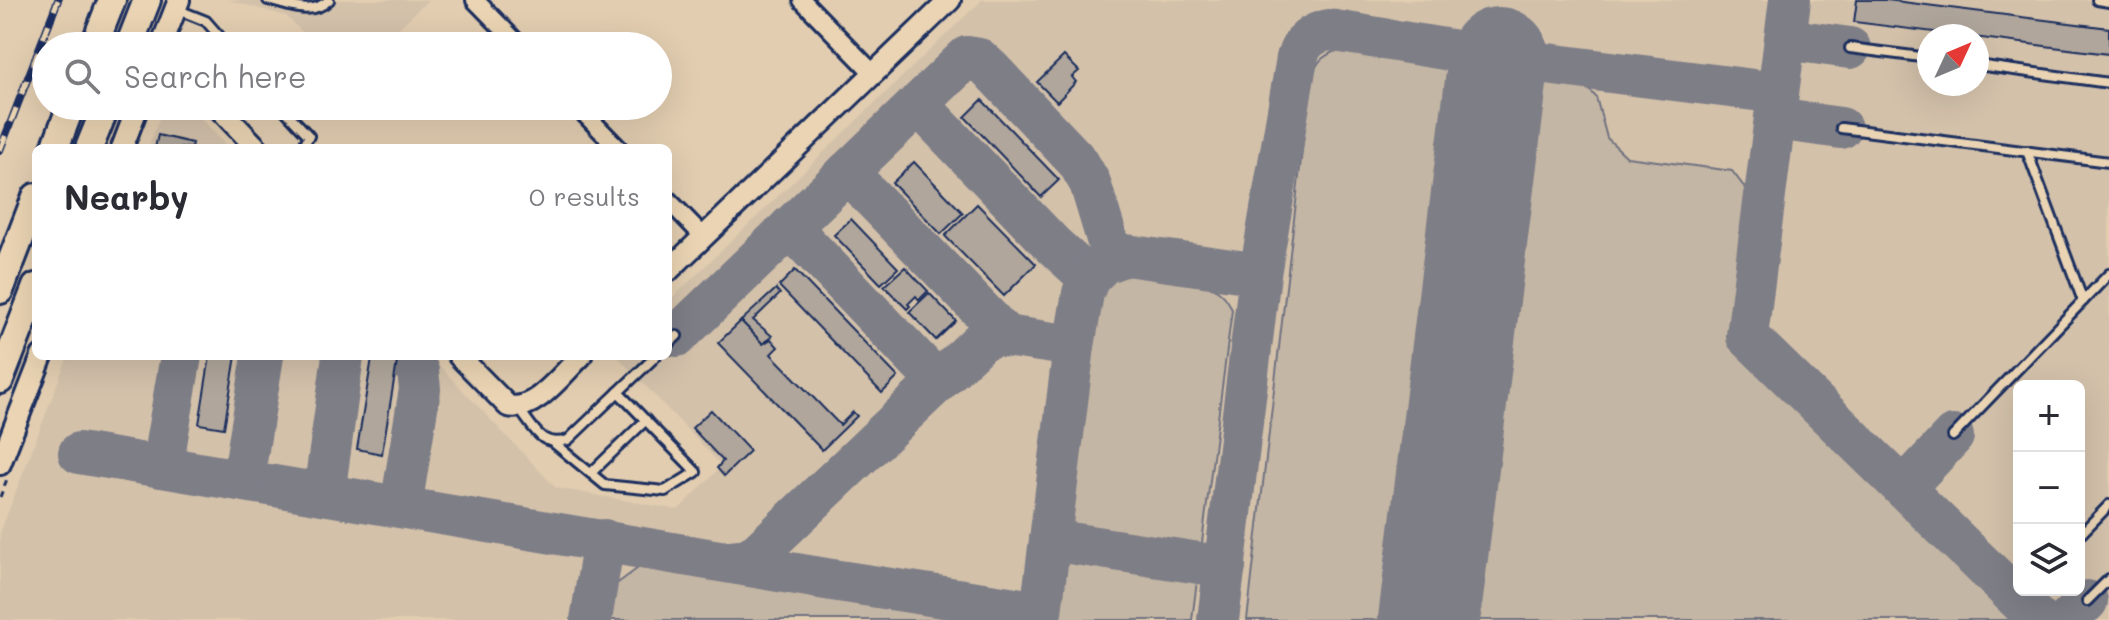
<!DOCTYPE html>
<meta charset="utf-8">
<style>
:root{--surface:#fff;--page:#f7f7f7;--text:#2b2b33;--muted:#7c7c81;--line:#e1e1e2}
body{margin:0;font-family:Mali,sans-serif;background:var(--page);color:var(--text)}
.controls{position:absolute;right:24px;bottom:24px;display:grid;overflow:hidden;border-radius:12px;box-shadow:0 8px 32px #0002}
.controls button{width:72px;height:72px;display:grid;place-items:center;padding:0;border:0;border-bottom:2px solid var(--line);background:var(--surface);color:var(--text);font:40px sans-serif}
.compass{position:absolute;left:1917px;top:24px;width:72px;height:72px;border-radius:50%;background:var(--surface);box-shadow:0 8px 32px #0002;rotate:46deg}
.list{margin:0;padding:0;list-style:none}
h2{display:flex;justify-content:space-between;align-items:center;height:104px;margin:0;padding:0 32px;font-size:34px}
h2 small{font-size:26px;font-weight:400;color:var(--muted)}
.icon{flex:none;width:44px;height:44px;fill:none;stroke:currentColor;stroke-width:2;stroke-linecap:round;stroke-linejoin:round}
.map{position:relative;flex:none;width:2109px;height:620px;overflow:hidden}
.search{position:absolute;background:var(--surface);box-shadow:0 8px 32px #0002;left:32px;top:32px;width:640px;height:88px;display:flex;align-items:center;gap:20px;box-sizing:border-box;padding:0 28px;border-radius:44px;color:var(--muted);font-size:30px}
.panel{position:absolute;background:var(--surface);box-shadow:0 8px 32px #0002;left:32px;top:144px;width:640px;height:216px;border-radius:12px}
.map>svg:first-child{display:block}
.built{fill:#d3c1aa;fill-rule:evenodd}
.green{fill:#c4b6a4;stroke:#707281;stroke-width:2}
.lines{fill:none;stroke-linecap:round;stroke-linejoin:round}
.taxiway{stroke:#7e7e87;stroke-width:42}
.runway{stroke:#7e7e87;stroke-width:102}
.building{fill:#b0a69b;stroke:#1b2f5e;stroke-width:2}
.service-casing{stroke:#1b2f5e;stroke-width:14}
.minor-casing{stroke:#1b2f5e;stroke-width:22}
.tertiary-casing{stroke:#1b2f5e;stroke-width:26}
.trunk-casing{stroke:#1b2f5e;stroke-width:32}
.path{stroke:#1b2f5e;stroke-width:3;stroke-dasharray:6 6;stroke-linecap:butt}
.service{stroke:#ead4b3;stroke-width:8}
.minor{stroke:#ead4b3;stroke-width:16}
.tertiary{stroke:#ead4b3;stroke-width:20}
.trunk{stroke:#ead4b3;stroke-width:26}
.rail-casing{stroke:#1b2f5e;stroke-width:8}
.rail{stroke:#ead4b3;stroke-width:5;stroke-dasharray:15;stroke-linecap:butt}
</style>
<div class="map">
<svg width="2109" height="620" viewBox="0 0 2109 620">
<rect width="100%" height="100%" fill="#e2cdb0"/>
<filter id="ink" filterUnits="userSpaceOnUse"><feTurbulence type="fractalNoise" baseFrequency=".0125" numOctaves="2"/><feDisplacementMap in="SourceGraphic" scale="16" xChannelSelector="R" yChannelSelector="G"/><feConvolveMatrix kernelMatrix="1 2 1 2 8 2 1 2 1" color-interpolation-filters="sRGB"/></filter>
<g filter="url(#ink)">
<g class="built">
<path d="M228,0H428L380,46H316L286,16Z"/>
<path d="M982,0H2109V620H0V533L68,356H430L556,488L678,510L722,466L617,356H668V302ZM1929,36H1977V84H1929ZM2019,386H2079V590H2019Z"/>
<path d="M164,106H189L229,148H148Z"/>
</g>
<g class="green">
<path d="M1349,47L1444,64L1458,76L1464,86L1400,620H1247L1308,100C1314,67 1314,55 1349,47Z"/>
<path d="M1542,77L1582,82L1596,97L1607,138L1627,157L1732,171L1748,192L1732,321L1753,359L2017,620H1459L1524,97Z"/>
<path d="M1124,270C1159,275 1219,271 1232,310L1192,620H1053L1095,294L1103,282Z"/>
<path d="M645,563L962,617L981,620H603L607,591Z"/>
</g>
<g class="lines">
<g class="taxiway">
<path d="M1790,0L1747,336L2039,620"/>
<path d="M1785,39L1850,48"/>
<path d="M918,104L1053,245L1089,278"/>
<path d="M1775,119L1841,128"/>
<path d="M847,172L1006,336"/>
<path d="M790,227L938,382"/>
<path d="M677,336L967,57L979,59L990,69L1078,162L1090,183L1113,259"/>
<path d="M79,453L832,580L1041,612L1074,346L1083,293L1089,278L1104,263L1126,255L1260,274"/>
<path d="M162,467L181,356"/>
<path d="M243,480L263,356"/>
<path d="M1904,488L1953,436"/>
<path d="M324,494L343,356"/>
<path d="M401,507L420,389L418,371L406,356"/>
<path d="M1050,540L1225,567"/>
<path d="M729,561L747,559L758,553L982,340L998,335L1074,346"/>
<path d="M591,620L604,540"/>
<path d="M1218,620L1260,274L1297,58C1302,41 1312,33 1329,30L1499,58L1778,93"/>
<path d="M2068,620L2087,601"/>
</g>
<path class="runway" d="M1429,620L1499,58"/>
</g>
<g class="building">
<path d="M1857,0H1887L2109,28V54L1854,22Z"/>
<path d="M1064,56L1079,71L1072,77L1076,82L1057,102L1037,82Z"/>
<path d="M982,100L1059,180L1041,197L965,117Z"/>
<path d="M158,135L192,143L191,148H155Z"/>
<path d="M914,162L963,213L941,234L892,183Z"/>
<path d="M977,204L1036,264L1004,296L945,236Z"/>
<path d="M851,219L898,268L881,284L834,235Z"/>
<path d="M905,267L928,291L919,300L916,296L908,304L910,306L907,309L884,286Z"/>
<path d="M795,270L898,377L882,393L779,286Z"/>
<path d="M776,289L780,294L753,320L772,336L763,344L741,321Z"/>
<path d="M929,293L956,321L936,340L909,312Z"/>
<path d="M741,321L763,344L771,339L778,347L771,354L840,425L853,412L857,416L822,450L718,343Z"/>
<path d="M210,356H236L224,428L199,424Z"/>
<path d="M372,358L397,362L382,454L357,449Z"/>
<path d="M711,410L750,451L724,476L717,468L723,461L692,428Z"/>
</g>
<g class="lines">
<defs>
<g id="service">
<path d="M268,0C289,5 311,17 329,0"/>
<path d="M2097,0L2109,2"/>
<path d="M176,9L206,21L228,46"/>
<path d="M1850,48L1929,58"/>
<path d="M1977,65L2109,83"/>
<path d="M281,106L309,136L302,148"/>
<path d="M1841,128L2109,162"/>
<path d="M2027,151L2083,301"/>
<path d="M668,344L677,336"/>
<path d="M519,409C535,429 541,448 568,440L656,356"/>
<path d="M1953,436L2109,274"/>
<path d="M555,444L605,485L665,491L696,472L618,392"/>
<path d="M591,473L646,420"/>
<path d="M2079,536L2109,505"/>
<path d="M2087,601L2109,579"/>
</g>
<g id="minor">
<path d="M475,0L520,46"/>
<path d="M802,0L873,73"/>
<path d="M577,106L618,148"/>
<path d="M668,200L704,237"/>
</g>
<g id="tertiary">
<path d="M161,46L179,0"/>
<path d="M217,106L257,148"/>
<path d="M122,148L138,106"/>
<path d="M668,271L950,0"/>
<path d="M459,356L508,406C534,413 563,373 581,356"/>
<path d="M0,464L42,356"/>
</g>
<g id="trunk">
<path d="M94,46L112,0"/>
<path d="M129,46L147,0"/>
<path d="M55,148L71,106"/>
<path d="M89,148L106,106"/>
<path d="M0,290L36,197"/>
<path d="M0,380L36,287"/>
</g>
</defs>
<use href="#service" class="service-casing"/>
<use href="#minor" class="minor-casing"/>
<use href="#tertiary" class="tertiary-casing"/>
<use href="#trunk" class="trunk-casing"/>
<path class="path" d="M0,497L7,479"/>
<use href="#service" class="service"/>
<use href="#minor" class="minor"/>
<use href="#tertiary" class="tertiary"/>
<use href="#trunk" class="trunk"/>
<defs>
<path id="rail" d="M0,150L58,0"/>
</defs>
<use href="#rail" class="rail-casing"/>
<use href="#rail" class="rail"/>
</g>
</g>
</svg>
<div class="controls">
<button>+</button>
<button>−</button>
<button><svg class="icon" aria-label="layers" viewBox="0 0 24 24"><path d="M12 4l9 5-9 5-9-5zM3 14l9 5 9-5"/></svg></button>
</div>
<svg class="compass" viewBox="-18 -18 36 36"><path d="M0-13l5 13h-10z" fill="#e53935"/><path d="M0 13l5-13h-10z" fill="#7c7c81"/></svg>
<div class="search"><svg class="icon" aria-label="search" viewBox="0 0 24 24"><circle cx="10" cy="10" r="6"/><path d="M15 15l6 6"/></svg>Search here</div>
<section class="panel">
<h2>Nearby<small>0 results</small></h2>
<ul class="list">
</ul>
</section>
</div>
